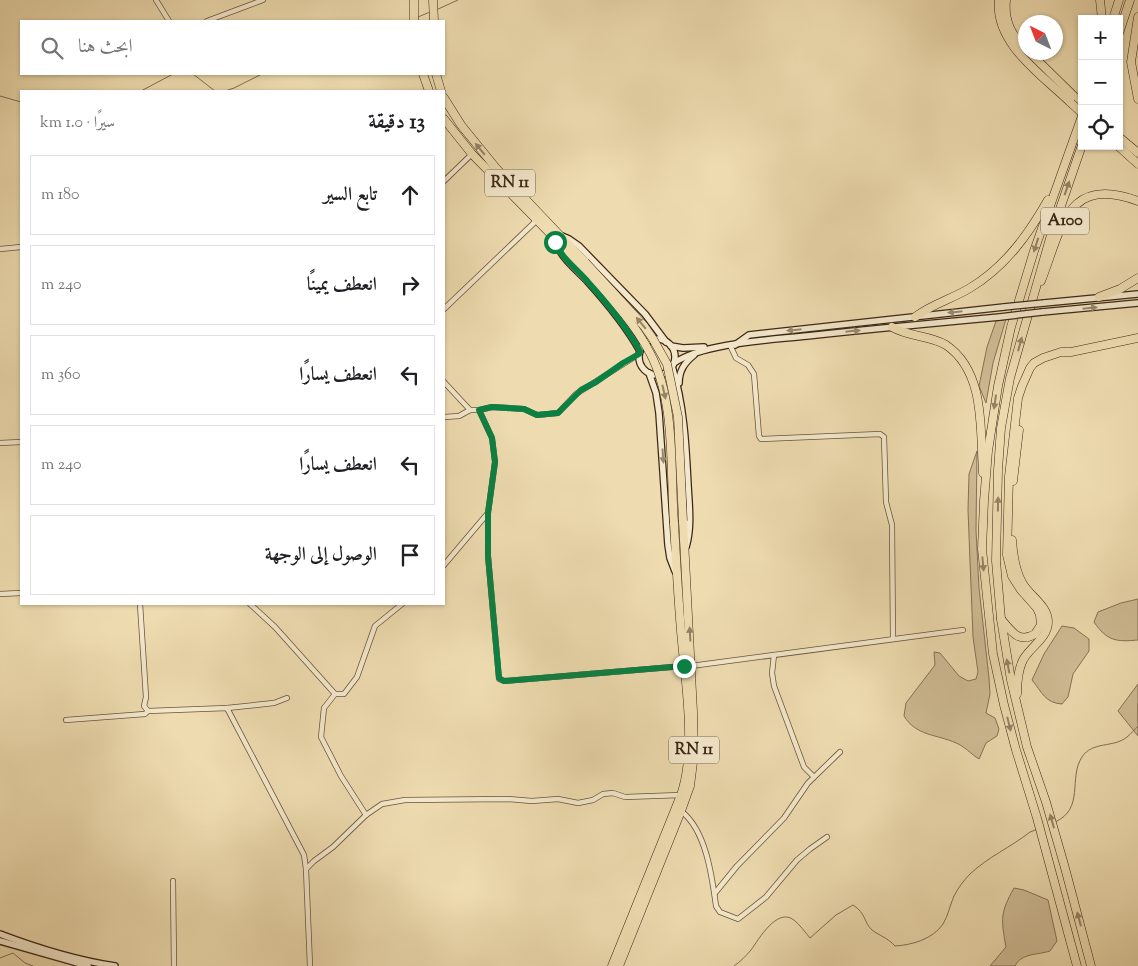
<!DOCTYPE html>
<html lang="ar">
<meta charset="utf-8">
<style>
:root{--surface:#fff;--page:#f2f2f2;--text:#202124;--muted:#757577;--line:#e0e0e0}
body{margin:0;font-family:"Sorts Mill Goudy",Amiri,serif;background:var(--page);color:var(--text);direction:rtl}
.controls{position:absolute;right:15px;top:15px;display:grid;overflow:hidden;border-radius:0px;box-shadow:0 1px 4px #0004}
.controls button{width:45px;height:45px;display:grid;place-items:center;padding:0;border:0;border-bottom:1px solid var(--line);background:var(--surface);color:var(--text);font:25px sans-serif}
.compass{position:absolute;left:1018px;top:15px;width:45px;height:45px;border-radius:50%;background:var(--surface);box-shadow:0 1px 4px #0004;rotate:318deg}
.stop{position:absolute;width:15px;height:15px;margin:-11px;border:4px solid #0b8043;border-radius:50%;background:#fff}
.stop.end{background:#0b8043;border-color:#fff;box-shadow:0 1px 5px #0008}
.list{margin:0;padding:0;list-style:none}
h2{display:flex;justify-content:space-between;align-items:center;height:65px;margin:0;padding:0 20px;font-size:21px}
h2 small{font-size:16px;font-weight:400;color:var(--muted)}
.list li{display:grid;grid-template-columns:32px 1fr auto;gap:15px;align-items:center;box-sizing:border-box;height:80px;margin:0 10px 10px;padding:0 10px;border:1px solid var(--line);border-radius:0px}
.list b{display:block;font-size:19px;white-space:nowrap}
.list em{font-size:16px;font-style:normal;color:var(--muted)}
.icon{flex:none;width:28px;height:28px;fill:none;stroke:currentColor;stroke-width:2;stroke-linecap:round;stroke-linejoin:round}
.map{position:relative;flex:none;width:1138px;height:966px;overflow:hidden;direction:ltr}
.search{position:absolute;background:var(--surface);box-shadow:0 1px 4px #0004;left:20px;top:20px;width:425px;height:55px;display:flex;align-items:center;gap:12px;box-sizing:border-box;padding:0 18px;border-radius:0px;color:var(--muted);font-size:19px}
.panel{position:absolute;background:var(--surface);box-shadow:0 1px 4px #0004;left:20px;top:90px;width:425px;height:515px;border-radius:0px;direction:rtl}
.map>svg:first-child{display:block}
.green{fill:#d0bd96;stroke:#867256}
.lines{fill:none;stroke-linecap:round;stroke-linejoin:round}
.stream{stroke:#826e53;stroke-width:1}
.street-casing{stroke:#68543c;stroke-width:6}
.secondary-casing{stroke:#3c2716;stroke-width:8}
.highway-casing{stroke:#3c2716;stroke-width:9}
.street{stroke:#f4e8cc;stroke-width:4.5}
.secondary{stroke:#f4e8cc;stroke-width:5.5}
.highway{stroke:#eedcb0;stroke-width:8}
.secondary-bridge-casing{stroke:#3c2716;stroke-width:8;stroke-linecap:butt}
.highway-bridge-casing{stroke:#3c2716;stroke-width:9;stroke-linecap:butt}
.secondary-bridge{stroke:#f4e8cc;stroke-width:5.5}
.highway-bridge{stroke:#eedcb0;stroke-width:8}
.oneway{fill:#958263}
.oneway2{fill:#988871}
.route{stroke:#0b8043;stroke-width:6}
.labels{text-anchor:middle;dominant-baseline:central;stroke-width:4;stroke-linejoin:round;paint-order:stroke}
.shield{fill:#f4e8cc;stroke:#73614d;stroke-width:1}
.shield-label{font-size:16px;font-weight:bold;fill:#3c2716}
</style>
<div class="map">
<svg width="1138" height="966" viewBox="0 0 1138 966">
<rect width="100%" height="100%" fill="#eedcb0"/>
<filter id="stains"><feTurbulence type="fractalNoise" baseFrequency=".004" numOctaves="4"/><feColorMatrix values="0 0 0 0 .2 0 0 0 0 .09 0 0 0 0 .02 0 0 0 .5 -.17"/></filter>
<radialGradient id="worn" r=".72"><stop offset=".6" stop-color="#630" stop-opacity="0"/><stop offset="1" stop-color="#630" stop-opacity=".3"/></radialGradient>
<g class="green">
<path d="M1006,319L993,363L986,403L979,386L987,347L996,321Z"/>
<path d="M977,451L976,530L979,588L989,678L990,694L986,713L995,718L999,729L997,736L986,743L979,759C971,754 964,746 956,743C936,734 916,736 904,716L906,703L935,665L934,652L940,653L959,676L968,681L976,679L978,672L973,637L968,510L969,474Z"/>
<path d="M1138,599V640C1116,642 1107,641 1094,622L1098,612L1121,603Z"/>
<path d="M1062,626L1074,628L1089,639V651L1073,674L1068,697L1062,704C1045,703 1042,692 1032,680L1044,654Z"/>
<path d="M1138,684V736L1118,711Z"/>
<path d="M1014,888L1024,890L1048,900L1057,941L1050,951C1038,955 1021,953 1015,966H990L1006,947C1001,919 1000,913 1014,888Z"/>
</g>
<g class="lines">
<g class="stream">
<path d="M436,10L458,0"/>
<path d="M418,17L430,12"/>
<path d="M193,74L215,91"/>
<path d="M141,91L173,74"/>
<path d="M225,91L234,88L262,74"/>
<path d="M0,96L21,102"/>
<path d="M1138,704V723"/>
<path d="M1055,822C1085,809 1068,778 1082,757C1092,741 1114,748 1127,737C1131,734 1135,729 1138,726"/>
<path d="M0,958L13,953L25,963L33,966"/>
<path d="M734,966C740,962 746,956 751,950C759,939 777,907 794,920C800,925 805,932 810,938L836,915L853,905C866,913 864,923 872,930C880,936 888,938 895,946C912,945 933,939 943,924C948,916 950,905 954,896C958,888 964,880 970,874C988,857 1011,847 1030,832L1038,829"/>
</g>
<defs>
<g id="street">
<path d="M156,0L169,21"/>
<path d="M207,21L263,0"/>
<path d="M444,181L472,154"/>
<path d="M0,249L21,247"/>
<path d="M444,309L537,220"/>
<path d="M730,345L736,358L748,365L754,374L759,436L761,439L880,434L884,437L886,502L892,525L893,639"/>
<path d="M444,382L470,410"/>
<path d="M479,410L492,438L495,462L488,513V556L499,679L504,681L684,666"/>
<path d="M444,417L459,416L470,410H479L492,407L524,409L537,415L558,413L576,394L639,354"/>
<path d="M0,443L21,442"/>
<path d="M444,565L488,513"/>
<path d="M0,594L21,593"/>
<path d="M140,604L146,697L144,706L148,711L227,708L304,855L306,869"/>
<path d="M250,604L275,627L335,694"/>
<path d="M774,655L772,673L774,686L804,767L814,777"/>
<path d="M691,666L963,630"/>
<path d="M227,708L274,703L287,698"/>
<path d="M66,720L145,714L148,711"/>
<path d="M681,811C706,830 712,876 716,906L720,912L738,919L766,897L797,860L810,849L827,837"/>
<path d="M366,815L341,776L321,737L324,708L335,694H344L357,677L375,626L402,604"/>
<path d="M173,881L174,966"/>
<path d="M715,893L737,866L784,818L808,783L840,752"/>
<path d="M310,966L306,869L314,861L333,847L366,815L382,804L405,800L507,799L532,801L558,799L578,803L593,800L603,794L613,793L625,797L681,795"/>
</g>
<g id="secondary">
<path d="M562,236L569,239L579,246L645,314L666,342"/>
<path d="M555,238C558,256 576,269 588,282C607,303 626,326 640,351"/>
<path d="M1044,303L1138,294"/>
<path d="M1042,312L1138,303"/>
<circle cx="657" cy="357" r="18"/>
<path d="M735,345L749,335L1004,307"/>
<path d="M671,346L683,348L704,347"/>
<path d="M674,363C704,343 770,340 807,336C871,329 935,323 1000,317"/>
<path d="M672,366C684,405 686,445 688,485C689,505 692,527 686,547"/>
<path d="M649,373L656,393L659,413L668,545L670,558L675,571"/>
<path d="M679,383C679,371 684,363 694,355"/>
<path d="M0,934C37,948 75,960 115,966"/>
<path d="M0,941L88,966"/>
</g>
<g id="highway">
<path d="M433,0L434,21"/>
<path d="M999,0C994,43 1042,75 1071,103"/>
<path d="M1006,0C1004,21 1011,35 1026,49"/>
<path d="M1100,0L1102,19"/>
<path d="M1138,17L1131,62L1138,99"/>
<path d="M1113,19L1119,0"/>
<path d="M414,21V0"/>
<path d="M1119,33L1130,0"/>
<path d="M1029,52L1082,104"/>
<path d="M423,74L429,91"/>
<path d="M436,74L441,91"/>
<path d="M444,98L461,125L496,168L585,262"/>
<path d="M444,119L472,154L581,265"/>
<path d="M1119,137L1138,153"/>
<path d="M1082,145L1051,235L1010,378L1001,428L998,470L996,561L1001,619L1011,680L1027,747L1046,802L1065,868L1091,966"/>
<path d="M1118,146L1138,164"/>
<path d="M1041,281C1062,228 1066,174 1138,201"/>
<path d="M1099,297L1120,289L1138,278"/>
<path d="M915,317C932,304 952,299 970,288C1005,267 1028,235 1048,200"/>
<path d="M892,327C909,337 929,335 946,345C986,372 980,431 983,473"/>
<path d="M1013,481L1019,430"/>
<path d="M1012,540C1013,555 1015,571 1023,584C1031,597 1048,606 1048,622C1048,638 1030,647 1023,660C1018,670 1017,683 1017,694"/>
<path d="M1001,619C1011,631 1019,644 1035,634L1041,625L1040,615L1037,608L1021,590L1012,576L1007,555L1009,476L1018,398L1022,386L1030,368L1034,363L1043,358L1061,352H1071L1138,338"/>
<path d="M612,966L681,795C697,749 685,679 681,631C678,595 676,559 674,523"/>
<path d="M619,966L681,811L690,786L694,754L693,712L683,521"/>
<path d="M1077,966L1037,818L1016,750L1004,705L993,654L982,549L984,501L988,451L998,386L1011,327L1034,251L1082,116"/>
</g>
</defs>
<use href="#street" class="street-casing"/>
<use href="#secondary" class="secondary-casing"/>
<use href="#highway" class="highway-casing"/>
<use href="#street" class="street"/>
<use href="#secondary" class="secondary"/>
<use href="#highway" class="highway"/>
<defs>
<g id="secondary-bridge">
<path d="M1004,307L1044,303"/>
<path d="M1000,317L1042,312"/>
</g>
<g id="highway-bridge">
<path d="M1071,103L1082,113"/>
<path d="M585,262L644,326L653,339L667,364L678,417L683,521"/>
<path d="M581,265C606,293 633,320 650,353C676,402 670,469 674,523"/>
</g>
</defs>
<use href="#secondary-bridge" class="secondary-bridge-casing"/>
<use href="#highway-bridge" class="highway-bridge-casing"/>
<use href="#secondary-bridge" class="secondary-bridge"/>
<use href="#highway-bridge" class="highway-bridge"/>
</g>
<defs><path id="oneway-solid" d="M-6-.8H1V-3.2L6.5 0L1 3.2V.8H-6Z" transform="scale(1.25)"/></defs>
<g class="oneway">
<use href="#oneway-solid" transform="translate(480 149) rotate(-130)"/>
<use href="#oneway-solid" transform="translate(1067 188) rotate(-71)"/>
<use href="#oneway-solid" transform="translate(1036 245) rotate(108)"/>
<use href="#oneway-solid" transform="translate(641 323) rotate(-130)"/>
<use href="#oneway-solid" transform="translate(1020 344) rotate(-75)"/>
<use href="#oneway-solid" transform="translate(664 392) rotate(77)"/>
<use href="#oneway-solid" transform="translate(995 402) rotate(98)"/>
<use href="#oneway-solid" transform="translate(998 504) rotate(-89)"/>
<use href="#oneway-solid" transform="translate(983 564) rotate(85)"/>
<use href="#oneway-solid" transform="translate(690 634) rotate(-93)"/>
<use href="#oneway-solid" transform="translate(1008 666) rotate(-101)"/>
<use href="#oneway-solid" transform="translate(1009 724) rotate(76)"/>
<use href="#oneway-solid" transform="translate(1052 821) rotate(-106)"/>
<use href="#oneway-solid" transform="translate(1079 919) rotate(-105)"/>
</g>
<g class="oneway2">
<use href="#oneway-solid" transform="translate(1090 308) rotate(-6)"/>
<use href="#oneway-solid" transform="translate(955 312) rotate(174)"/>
<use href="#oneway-solid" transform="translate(794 330) rotate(174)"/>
<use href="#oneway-solid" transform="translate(853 331) rotate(-6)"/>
<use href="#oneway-solid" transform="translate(663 456) rotate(86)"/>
</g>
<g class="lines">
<path class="route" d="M555,242C561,258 577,269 588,282C607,303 626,326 640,351L639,354L623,363L596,382L581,390L558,413L537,415L524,409L492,407L479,410L492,438L495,462L488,513V556L499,678L504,681L684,666"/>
</g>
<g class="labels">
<g class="shield">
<rect x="485" y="169.5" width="50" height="27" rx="4"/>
<rect x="1041" y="207.5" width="48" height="27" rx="4"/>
<rect x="669" y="736.5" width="50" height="27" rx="4"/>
</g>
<g class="shield-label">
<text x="510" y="183">RN 11</text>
<text x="1065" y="221">A100</text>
<text x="694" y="750">RN 11</text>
</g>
</g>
<rect width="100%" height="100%" filter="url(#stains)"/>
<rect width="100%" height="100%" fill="url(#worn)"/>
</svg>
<div class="controls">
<button>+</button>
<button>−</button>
<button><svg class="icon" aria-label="locate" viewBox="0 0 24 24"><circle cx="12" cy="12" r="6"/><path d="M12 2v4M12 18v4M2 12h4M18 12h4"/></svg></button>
</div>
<svg class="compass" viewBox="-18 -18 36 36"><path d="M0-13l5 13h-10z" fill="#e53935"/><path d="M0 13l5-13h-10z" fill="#757577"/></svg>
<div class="stop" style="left:555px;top:242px"></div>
<div class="stop end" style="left:684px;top:666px"></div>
<div class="search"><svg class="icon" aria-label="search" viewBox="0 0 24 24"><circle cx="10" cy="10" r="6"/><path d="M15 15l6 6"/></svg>ابحث هنا</div>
<section class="panel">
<h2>13 دقيقة<small>سيرًا · 1.0 km</small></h2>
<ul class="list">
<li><svg class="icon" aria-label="ahead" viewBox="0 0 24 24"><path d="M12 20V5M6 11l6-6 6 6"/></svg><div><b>تابع السير</b></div><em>180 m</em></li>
<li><svg class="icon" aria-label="right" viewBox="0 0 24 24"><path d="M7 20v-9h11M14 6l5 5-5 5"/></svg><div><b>انعطف يمينًا</b></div><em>240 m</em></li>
<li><svg class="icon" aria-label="left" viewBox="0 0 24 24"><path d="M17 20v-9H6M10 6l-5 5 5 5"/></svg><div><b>انعطف يسارًا</b></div><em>360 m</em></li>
<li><svg class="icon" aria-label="left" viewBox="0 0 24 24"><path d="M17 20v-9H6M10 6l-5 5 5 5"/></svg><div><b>انعطف يسارًا</b></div><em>240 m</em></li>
<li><svg class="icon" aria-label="arrive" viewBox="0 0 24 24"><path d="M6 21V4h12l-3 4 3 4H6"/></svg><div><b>الوصول إلى الوجهة</b></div></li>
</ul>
</section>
</div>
